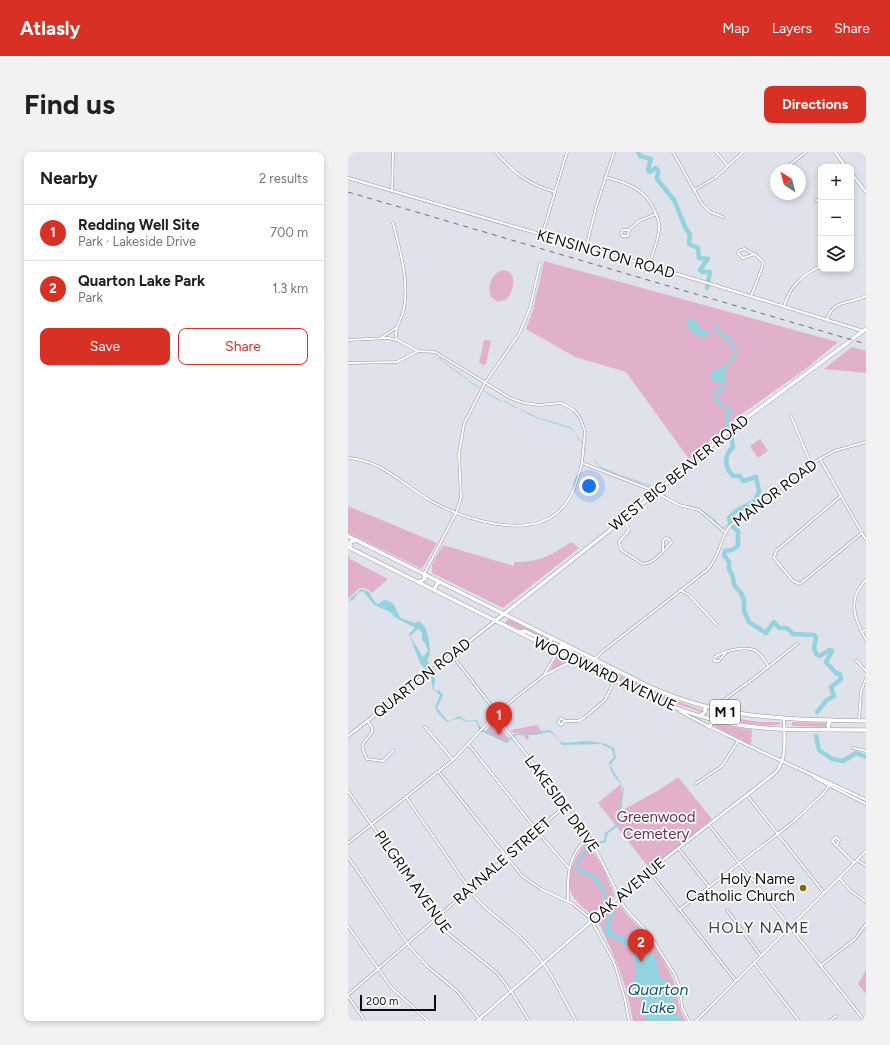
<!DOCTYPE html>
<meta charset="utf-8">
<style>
:root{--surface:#fff;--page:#f2f2f2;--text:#202124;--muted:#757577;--line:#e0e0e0;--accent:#d93025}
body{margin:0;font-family:Figtree,sans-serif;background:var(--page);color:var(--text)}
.controls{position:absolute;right:12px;top:12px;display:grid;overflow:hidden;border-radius:8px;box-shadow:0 2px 6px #0003}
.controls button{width:36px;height:36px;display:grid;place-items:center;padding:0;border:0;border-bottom:1px solid var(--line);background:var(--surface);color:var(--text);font:20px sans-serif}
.compass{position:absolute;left:422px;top:12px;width:36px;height:36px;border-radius:50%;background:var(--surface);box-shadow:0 2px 6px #0003;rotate:324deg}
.scale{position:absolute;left:12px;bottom:10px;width:76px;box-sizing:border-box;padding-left:4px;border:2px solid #0e0e11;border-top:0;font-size:11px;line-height:14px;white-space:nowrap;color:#0e0e11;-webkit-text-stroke:3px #fff;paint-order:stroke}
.you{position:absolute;left:241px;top:334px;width:14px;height:14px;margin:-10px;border:3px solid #fff;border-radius:50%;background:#1a73e8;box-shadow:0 0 0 6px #1a73e833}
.badge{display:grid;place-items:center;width:26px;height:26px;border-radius:50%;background:var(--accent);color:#fff;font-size:13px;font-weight:700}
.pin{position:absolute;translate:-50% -33px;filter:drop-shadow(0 1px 2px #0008)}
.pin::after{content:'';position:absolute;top:21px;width:14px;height:12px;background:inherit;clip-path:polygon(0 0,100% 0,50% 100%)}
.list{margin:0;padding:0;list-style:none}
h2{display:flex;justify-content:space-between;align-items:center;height:52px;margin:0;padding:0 16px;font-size:17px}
h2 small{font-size:13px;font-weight:400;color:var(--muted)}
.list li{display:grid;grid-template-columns:26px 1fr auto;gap:12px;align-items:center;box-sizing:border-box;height:56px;padding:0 16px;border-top:1px solid var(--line)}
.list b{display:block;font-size:15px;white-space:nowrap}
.list p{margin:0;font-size:13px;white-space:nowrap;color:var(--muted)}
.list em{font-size:13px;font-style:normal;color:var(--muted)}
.actions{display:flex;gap:8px;padding:12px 16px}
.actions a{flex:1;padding:9px 0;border:1px solid var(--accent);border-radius:8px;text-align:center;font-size:14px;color:var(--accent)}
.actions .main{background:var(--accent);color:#fff}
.icon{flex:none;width:22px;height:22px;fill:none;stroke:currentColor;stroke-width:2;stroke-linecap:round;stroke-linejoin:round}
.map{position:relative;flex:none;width:518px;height:869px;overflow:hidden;border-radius:8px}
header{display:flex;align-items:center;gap:24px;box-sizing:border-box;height:56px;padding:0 20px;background:var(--accent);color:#fff}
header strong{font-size:19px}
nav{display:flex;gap:22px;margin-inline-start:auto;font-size:14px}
.intro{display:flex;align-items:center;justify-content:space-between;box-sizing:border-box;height:96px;padding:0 24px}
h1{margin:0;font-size:28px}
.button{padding:10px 18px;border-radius:8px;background:var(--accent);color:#fff;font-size:14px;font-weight:700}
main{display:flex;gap:24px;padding:0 24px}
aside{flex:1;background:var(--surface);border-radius:8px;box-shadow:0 2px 6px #0003}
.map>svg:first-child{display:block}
.green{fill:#e1b1cb}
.water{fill:#94d2dd;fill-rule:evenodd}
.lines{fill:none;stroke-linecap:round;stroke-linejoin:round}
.stream{stroke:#94d2dd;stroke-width:1}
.river{stroke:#94d2dd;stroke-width:4.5}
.minor-casing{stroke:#95969f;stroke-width:3}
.tertiary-casing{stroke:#95969f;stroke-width:3.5}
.primary-casing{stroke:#95969f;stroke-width:4.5}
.minor{stroke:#fff;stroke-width:2}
.tertiary{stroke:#fff;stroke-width:2.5}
.primary{stroke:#fff;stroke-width:3.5}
.rail{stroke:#6c6d73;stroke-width:1;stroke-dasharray:5 5;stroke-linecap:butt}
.poi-dot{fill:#856600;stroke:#fff;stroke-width:1.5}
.labels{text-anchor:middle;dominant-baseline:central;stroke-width:3.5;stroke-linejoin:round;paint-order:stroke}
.shield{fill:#fff;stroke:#565658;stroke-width:1}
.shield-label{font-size:14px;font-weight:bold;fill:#0e0e11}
.street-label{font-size:15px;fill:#0e0e11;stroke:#fff}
.park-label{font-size:15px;fill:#692e51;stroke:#fff}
.poi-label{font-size:15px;fill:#0e0e11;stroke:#fff;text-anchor:end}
.neighbourhood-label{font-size:16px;letter-spacing:1px;fill:#3f4048;stroke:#fff}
.water-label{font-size:16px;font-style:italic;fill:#005d69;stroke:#fff}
</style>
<header>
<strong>Atlasly</strong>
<nav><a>Map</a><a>Layers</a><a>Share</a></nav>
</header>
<div class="intro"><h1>Find us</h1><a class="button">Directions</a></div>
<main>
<aside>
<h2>Nearby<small>2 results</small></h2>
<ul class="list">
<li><span class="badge">1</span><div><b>Redding Well Site</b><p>Park · Lakeside Drive</p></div><em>700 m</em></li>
<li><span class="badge">2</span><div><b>Quarton Lake Park</b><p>Park</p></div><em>1.3 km</em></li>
</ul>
<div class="actions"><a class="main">Save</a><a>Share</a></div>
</aside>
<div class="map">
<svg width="518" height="869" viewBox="0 0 518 869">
<rect width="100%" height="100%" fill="#e0e2eb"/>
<g class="green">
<path d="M196,109L490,190L459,216L391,264L341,307L278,220L227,205L178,177L185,158Z"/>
<path d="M155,118C170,120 166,138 159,147L150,150L143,145C139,134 143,121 155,118Z"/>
<path d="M136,188L143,189L138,212L135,213L131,211Z"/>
<path d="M504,195L518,199V221L476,217Z"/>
<path d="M412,287L420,299L410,306L402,294Z"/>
<path d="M0,354L89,391L74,417L0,381Z"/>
<path d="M223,390L231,396L155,456L84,421V412L95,393L166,414V410C192,410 202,404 223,390Z"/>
<path d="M0,402L2,407L40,427L24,441C10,429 10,441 0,446Z"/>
<path d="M161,467L200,487L201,488L198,489L157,471Z"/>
<path d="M214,496L311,542L356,559L353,560L302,543L215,500L213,498Z"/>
<path d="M210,504L221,510L201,519L209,505Z"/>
<path d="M383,566L413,570H431L433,571C428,577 392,570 383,569Z"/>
<path d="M444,570L478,571V575L444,574Z"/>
<path d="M145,571H149L161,587L157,590L137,580Z"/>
<path d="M364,571L404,578L403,593L364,573Z"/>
<path d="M189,573L194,580L181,583L180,588L173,582L165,581L163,578Z"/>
<path d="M330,625L364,667L302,717L250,651L273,632L274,644L271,660L311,638Z"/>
<path d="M239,689L255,716L267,744L244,763C239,758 231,753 226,746C214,728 227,703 239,689Z"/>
<path d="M271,751C277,763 288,771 297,781C307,794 316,808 323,823C331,838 328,855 338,869H285C278,828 267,806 250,769Z"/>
<path d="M518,818V842L510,832Z"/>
</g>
<g class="water">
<path d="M341,166H345L354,177L360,179L363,182L362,184C352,187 343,181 338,172Z"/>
<path d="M368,172L374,181L381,184L389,199L388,205L378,216L376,239L368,244L376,253L383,257L382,269L386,270L379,277L377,274L378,257L368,251L365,243L366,239L372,237L375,232L364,229L362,221L378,213L387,201L380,188L371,183L366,173Z"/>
<path d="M13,437L21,440L26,449L30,452L36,448C48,449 47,458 53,466L67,471L71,469C73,471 77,474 78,477C80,485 85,501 79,508L81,511L80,517L87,526L86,537L89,540L91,538L95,543L89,556L99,568L102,569L111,564L119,569L129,568L132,575L137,579L159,589L166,582L187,581L201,578L205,580L211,589L216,591L240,589L258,592L266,596L268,606L262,613L276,636L273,661L275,670L259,682L258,690C246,692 230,702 231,717L242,720L249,725L257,737L260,750L266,760L263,771L265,781L296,793L300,800L308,805L312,825C336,839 321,846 328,861C329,864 332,866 334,869H298L293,846L286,829L288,819L284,799L279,794L258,783L256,778L258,766L262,765L261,759L255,750V740L241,724L229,721C225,706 241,688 256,689L257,681L273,669L271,661L275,634C268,627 263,621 261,611L266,605L264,597L253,592L214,593L204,581L201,580L187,583H168L159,591L135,580L131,577L128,569L118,570L112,566L99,570L90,561L87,555L92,543L85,538L83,524L72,511L61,482L66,477V475L48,466L42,460L26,453L15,439L10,441L5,448L0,449ZM70,477L74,481V488L77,491L80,499L75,505L62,484Z"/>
</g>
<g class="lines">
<g class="stream">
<path d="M91,206L94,209"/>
<path d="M97,211L106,218"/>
<path d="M108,219L119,227"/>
<path d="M121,229L131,236"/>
<path d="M136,239L153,249"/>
<path d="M156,249L169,256"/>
<path d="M173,258L192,267"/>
<path d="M194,267L223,276L226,280"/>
<path d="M229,284L235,292"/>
<path d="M238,297L239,298"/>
<path d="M246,307L252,315L271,323"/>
<path d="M274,324L303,334"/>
<path d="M316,342L320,346"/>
<path d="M339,354C355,356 363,365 374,376L382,372"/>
</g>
<g class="river">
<path d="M290,0L292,4L303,7L300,17L301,20L308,16L310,19L309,27L326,48L338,77L342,82L341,92L350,96L351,106L360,107L352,118L354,120H362L359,136"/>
<path d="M383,282L385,295C376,303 376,315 385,324H392L395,329L408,325L411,339L407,349L388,359L381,366L382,372L390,379V394L384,398L377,399L376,403L381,410V417L385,425L386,433L393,441L396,448V459L401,470L418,481L426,470L431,476H439L445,482L466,483L468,485L466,496L468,502L472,504L481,498L484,499L478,510L488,521L492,522L493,527L483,535L486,544L479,548L469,560"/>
<path d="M468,584L471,598L484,607L495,609L508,601L518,605"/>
</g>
<defs>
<g id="minor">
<path d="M148,0C165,21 182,33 207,40"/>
<path d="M325,0L354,52L362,60L375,65"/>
<path d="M368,0L380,14"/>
<path d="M435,18L458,0"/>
<path d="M257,25C280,31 298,37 307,60C310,66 312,72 311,78C310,90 304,102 301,114"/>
<path d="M346,38L367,26L395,0"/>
<path d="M44,39L45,0"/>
<path d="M468,49L473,45"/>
<path d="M45,71C52,100 61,126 56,156C54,167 45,178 49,188"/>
<path d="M281,78L280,84H274L273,81L275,78H281L291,69L308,62"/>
<path d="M194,83L219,0"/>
<path d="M238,96L248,55L266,0"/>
<path d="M403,144L414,116L415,110L409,104L397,97L392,98L390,101L395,106L407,102"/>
<path d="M436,154C442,134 454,123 473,114"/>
<path d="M479,167C486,147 503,152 518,144"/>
<path d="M33,186L49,175"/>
<path d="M0,188L40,186L49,188L70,199L87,200L162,246L176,251L191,253L213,251L226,258L232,266L237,279L234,311L301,337L331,353L351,358L377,380"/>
<path d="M0,211L49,210L70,199"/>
<path d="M443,264L463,312"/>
<path d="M0,306C34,308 55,333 83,349C115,367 179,388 210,360C225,347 229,329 234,311"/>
<path d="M472,307L518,388"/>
<path d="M493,344L428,399L426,406L445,429L452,432L514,381"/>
<path d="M276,367L281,378L271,390L273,398L295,412C307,411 315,399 323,391L321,387L318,386L315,389V398"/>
<path d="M76,422L108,361L113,346L111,301L116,272L137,231L171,182L182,156L192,112"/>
<path d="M518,428C499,446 506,467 518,488"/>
<path d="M332,438L341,443L369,473"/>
<path d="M514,480L518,478"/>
<path d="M378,500L371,509H366L367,505C375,499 396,494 406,498C413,501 417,509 421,515"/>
<path d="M104,503L149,561"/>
<path d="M247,507L255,499L359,418C372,405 373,383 382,374L463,312L486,299L518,290"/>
<path d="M508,508L518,519"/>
<path d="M196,523L209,501"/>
<path d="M367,557L373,550L405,527L449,492"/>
<path d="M147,563L229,666L244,690L277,756L301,782L327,823L332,836L334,855L341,869"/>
<path d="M19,569L24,575V580C16,593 10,589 19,607L35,609L46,598"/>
<path d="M217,569L213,573L210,570L213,566L217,569H230L236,566L257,548L267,528"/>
<path d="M511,569L513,539L518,527"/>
<path d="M77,575L105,608"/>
<path d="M121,593L198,690L221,716"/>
<path d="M505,596L518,599"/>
<path d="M91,620L174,724L193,737L225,752L242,766L266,810L277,847L281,869"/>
<path d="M347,632L374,614L390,589"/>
<path d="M0,639L97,779L149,821L165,842L181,869"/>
<path d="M399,643L476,741"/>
<path d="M58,645L127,745C143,764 165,775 181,794C202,816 213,843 228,869"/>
<path d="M361,673L516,868"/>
<path d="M0,691L105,608L147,563L167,546L195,524L226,508"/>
<path d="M489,694L484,689L488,685L491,688L489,694L506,711"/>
<path d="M330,696L361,735"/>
<path d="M0,705L61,794L80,815L109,839L133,869"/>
<path d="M509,708L518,714"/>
<path d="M301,719L388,829"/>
<path d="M491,726L504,740L518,750"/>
<path d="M220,748C219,724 220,701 241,685"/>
<path d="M331,758L445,670L476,641L482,632"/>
<path d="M379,758L413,804"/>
<path d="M0,774L43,835L80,869"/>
<path d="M406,811L451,869"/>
<path d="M472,814L507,787L518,772"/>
<path d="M0,843L218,653"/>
<path d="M0,844L17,869"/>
<path d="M348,869L518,699"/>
<path d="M482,869L488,864"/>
</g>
<g id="tertiary">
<path d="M487,0L498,15"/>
<path d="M503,21L518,40"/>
<path d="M0,26L363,132L515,179"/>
<path d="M332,559C348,569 365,576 381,584C427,607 473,626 518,648"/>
<path d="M0,584L147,469"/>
<path d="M466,624L467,626L518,652"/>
<path d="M129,869L301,719L427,621C440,608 436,584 436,567"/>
</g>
<g id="primary">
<path d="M0,384L298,533C373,568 438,567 518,569"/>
<path d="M0,395L302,546C327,556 353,566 380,571C425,580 472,577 518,578"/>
<path d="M2,396V390L8,388"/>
<path d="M71,430L77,427L76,422"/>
<path d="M86,438L89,432L92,430"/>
<path d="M147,469L276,367L386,275L518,177"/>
<path d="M172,480L177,479L201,491L204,486"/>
<path d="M209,500L212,494L224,498"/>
<path d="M352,564L357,560V555"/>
<path d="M381,571V565L386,562"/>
<path d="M361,575L366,568"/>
<path d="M481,578L480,573L483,568"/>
</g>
</defs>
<use href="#minor" class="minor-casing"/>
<use href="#tertiary" class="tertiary-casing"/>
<use href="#primary" class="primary-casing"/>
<use href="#minor" class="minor"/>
<use href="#tertiary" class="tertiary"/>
<use href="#primary" class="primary"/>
<path class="rail" d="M0,40L518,192"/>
</g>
<circle class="poi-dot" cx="455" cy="736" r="4"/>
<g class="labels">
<rect class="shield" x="362" y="548" width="30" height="24" rx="3"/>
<g class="shield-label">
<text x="377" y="560">M 1</text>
</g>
<g class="street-label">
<text transform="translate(258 102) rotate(16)">KENSINGTON ROAD</text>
<text transform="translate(331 321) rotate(-39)">WEST BIG BEAVER ROAD</text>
<text transform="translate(427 341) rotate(-37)">MANOR ROAD</text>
<text transform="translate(257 522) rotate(25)">WOODWARD AVENUE</text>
<text transform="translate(74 526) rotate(-38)">QUARTON ROAD</text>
<text transform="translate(214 652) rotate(54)">LAKESIDE DRIVE</text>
<text transform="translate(154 709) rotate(-41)">RAYNALE STREET</text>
<text transform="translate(65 730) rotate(55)">PILGRIM AVENUE</text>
<text transform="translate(279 739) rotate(-40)">OAK AVENUE</text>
</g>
<g class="park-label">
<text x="308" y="665">Greenwood<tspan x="308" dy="17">Cemetery</tspan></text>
</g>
<g class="poi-label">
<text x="447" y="727">Holy Name<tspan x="447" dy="17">Catholic Church</tspan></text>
</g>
<g class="neighbourhood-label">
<text x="411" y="775">HOLY NAME</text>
</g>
<g class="water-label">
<text x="310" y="837">Quarton<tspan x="310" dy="18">Lake</tspan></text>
</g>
</g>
</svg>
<div class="controls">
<button>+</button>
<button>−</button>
<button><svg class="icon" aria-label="layers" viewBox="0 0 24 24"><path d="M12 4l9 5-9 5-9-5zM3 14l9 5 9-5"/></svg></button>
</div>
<svg class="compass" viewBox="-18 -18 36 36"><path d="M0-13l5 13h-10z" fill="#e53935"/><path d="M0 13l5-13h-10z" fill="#757577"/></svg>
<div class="scale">200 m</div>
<div class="you"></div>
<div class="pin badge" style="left:151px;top:583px">1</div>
<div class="pin badge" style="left:293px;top:810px">2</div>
</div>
</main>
